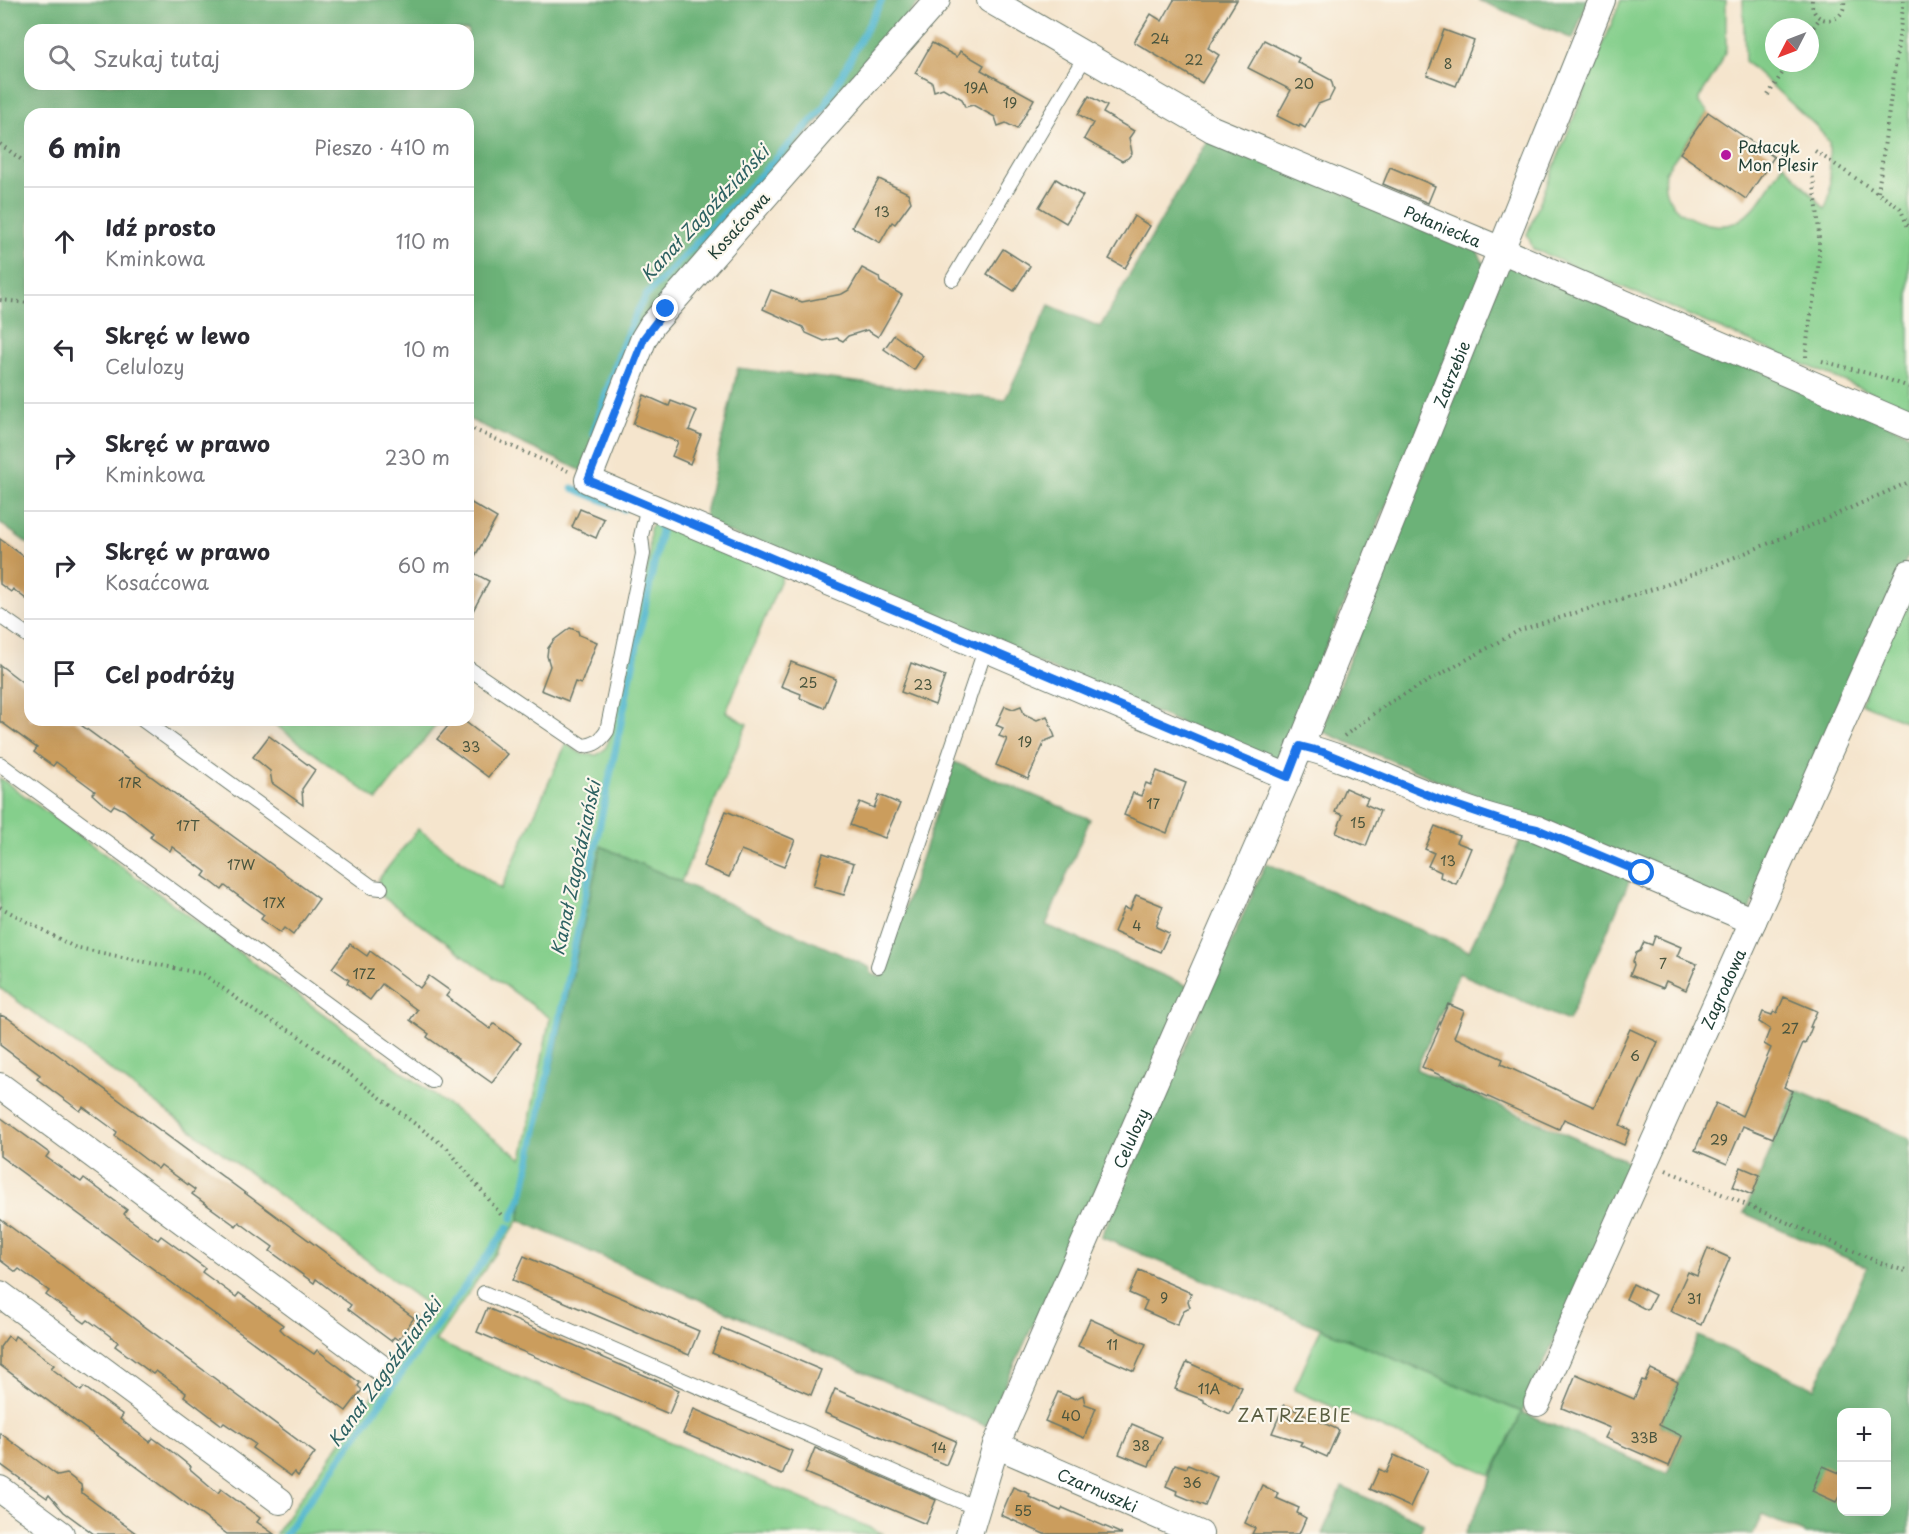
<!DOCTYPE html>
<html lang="pl">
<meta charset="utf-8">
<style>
:root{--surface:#fff;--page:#f7f7f7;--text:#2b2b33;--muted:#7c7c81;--line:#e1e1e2}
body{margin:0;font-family:"Playpen Sans",sans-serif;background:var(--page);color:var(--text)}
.controls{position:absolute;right:18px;bottom:18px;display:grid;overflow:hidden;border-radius:12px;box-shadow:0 6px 24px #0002}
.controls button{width:54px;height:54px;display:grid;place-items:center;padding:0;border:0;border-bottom:2px solid var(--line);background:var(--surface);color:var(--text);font:30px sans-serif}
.compass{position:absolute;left:1765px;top:18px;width:54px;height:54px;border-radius:50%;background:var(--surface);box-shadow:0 6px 24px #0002;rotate:228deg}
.stop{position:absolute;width:18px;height:18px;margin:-14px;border:4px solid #1a73e8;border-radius:50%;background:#fff}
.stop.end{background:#1a73e8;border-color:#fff;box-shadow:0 2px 6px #0008}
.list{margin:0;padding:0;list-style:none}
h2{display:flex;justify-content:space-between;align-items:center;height:78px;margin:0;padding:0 24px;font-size:26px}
h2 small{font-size:20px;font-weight:400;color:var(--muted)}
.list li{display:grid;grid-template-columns:39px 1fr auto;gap:18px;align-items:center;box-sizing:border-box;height:108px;padding:0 24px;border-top:2px solid var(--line)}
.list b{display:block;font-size:22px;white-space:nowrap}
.list p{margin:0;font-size:20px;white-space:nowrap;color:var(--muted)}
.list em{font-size:20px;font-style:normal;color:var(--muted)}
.icon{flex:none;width:33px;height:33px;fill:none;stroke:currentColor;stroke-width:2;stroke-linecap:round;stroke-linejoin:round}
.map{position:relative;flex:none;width:1909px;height:1534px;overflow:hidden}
.search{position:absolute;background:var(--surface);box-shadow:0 6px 24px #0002;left:24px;top:24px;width:450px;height:66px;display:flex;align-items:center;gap:15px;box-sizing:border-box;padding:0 21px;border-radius:18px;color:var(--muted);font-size:22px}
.panel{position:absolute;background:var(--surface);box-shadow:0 6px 24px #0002;left:24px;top:108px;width:450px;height:618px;border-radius:18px}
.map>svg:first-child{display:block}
.green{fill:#85cf8c;stroke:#528660;stroke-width:1.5;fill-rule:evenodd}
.forest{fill:#6cb278;stroke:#467856;stroke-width:1.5;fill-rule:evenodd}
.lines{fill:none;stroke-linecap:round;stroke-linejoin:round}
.stream{stroke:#4eb5cd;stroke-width:7}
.building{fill:#cb9d5d}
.lane-casing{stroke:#6a786a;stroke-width:16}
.street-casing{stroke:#6a786a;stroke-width:28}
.path{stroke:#6a786a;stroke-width:4;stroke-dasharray:1.5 4.5;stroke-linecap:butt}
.lane{stroke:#fff;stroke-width:14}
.street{stroke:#fff;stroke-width:26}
.route{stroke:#1a73e8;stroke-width:8}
.poi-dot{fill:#b5179e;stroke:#fbf7ec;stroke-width:2}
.labels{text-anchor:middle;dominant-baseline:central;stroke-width:4.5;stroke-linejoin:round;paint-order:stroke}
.number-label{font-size:14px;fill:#4a553e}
.poi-label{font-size:16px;fill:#1f3d34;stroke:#fbf7ec;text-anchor:start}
.street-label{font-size:16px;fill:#1f3d34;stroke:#fbf7ec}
.water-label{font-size:18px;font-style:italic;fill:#2d6162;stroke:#fbf7ec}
.neighbourhood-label{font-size:18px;letter-spacing:1.5px;fill:#5b5f42;stroke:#fbf7ec}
</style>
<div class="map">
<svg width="1909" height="1534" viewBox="0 0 1909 1534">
<rect width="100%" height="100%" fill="#fbf7ec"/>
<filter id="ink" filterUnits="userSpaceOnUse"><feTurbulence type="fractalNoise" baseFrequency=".0167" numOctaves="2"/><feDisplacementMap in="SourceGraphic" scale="12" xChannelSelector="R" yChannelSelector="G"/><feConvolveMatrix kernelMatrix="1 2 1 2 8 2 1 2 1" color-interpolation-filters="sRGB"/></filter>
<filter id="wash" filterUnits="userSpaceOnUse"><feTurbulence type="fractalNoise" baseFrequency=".008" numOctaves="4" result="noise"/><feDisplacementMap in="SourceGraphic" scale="24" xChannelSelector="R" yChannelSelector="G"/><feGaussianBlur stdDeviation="1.35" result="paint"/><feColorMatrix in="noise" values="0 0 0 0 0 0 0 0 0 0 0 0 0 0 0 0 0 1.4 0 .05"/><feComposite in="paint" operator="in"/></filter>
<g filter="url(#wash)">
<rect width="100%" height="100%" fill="#f5e5cd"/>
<g class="green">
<path d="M1621,0H1726V49L1720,65L1699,98V103L1708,112L1665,172C1664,180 1664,188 1667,195C1677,218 1715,232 1736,222C1757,212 1771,183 1784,164L1825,209L1830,194L1829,142L1816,126L1745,61L1743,0H1909V409L1533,249L1527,234ZM1774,27H1810V63H1774Z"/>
<path d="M658,518L784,572L726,712L747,724L681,882L601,846L519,1220L435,1341L884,1534H275L434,1310L0,988V778L522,1159L550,1018L383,897L378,880L418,829L501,889L566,744L582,754L597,755L605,749L609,740L649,558L650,528Z"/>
<path d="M1909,589V723L1861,703Z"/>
<path d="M269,720H440L377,800Z"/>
<path d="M1321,1328L1522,1412L1491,1475L1294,1390Z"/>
</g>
<g class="forest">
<path d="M0,0H921L645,324L587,473L468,419V114H30V545L0,523ZM30,30H468V84H30Z"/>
<path d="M1478,0H1588L1573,39Z"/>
<path d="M1209,137L1476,248L1487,270L1276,763L703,522L738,368L1005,400L1049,305L1100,327Z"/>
<path d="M1506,263L1909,433V554L1749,911L1321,731Z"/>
<path d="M954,762L1090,819L1046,925L1190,987L986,1426L519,1220L601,846L869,967L872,974L881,977Z"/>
<path d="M1524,832L1631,877L1568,1021L1459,973L1416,1069L1634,1164L1522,1412L1667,1474L1682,1436L1659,1425L1698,1336L1815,1388L1867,1267L1744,1213L1796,1090L1909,1138V1534H1806L1762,1515L1753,1534H1465L1522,1412L1101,1237L1266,863L1469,951ZM1842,1412H1886V1512H1842Z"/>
<path d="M1342,1487L1424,1523L1419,1534H1322Z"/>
</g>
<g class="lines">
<g class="stream">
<path d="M593,433C609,388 621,336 646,296L823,109L882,0"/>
<path d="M572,488L624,509"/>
<path d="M512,1218L523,1193L662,526L658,525"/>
<path d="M285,1534L508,1227"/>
</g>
</g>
<g id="blocks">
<g class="building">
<path d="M1174,0H1237L1208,48L1219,55L1202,83L1134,42L1151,14L1162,21Z"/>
<path d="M1444,30L1474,41L1456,86L1427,75Z"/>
<path d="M1264,40L1299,58L1297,62L1331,80L1334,90L1329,100L1318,104L1305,128L1300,125L1299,127L1277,116L1291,90L1248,68Z"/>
<path d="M932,43L957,57L960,51L984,65L981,70L1034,99L1017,129L1006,123L998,126L995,117L973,105L965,107L962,99L943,88L934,91L932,82L915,73Z"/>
<path d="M1089,96L1107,106L1103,113L1134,131L1129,138L1132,153L1128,158L1122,161L1084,139L1093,123L1078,114Z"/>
<path d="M1708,112L1774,157L1746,199L1680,153Z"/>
<path d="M1390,167L1435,186L1428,203L1383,184Z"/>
<path d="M879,179L908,193L911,202L895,224L892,222L880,243L852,227Z"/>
<path d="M1056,179L1083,196L1066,223L1039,207Z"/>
<path d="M1134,216L1150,226L1125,268L1109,259Z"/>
<path d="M1003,249L1030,266L1014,291L987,274Z"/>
<path d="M862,268L879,277L880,282L902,295L878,337L867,330L848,336L843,341L837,338L824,341L806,333L803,327L763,309L771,290L802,302L842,294L849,290Z"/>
<path d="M894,335L923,356L914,370L884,349Z"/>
<path d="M644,395L669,406L671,401L697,411L689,430L701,435L690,464L672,456L678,442L633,424Z"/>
<path d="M468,501L497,518L468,568Z"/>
<path d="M580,509L604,519L596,538L572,527Z"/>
<path d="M0,539L30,561V602L13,589L11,592L0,584Z"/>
<path d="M468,570L489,581L468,620Z"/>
<path d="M570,628L578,631L579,635L597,642L581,684L575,682L568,701L541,690L550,666L547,656L548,648L554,640Z"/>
<path d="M791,662L836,679L824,708L800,698L801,694L781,686Z"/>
<path d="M911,663L945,676L935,705L901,692Z"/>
<path d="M0,665L30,688V720H74L319,899L293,935L284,928L280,933L261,919L264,915L225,886L222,890L213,883L203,876L206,872L172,847L170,851L150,837L153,833L124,810L114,805L111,809L101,802L92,794L95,791L56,762L53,766L43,759L34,752L37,748L0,721Z"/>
<path d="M1005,706L1013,709L1021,706L1024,714L1037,720L1047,716L1055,737L1045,741L1028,779L996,765L1007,739L999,736L1003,728L996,725Z"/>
<path d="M453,720H463L507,754L488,777L437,739Z"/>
<path d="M269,736L315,770L302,789L303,805L272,783L270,771L253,757Z"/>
<path d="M1157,771L1186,783L1167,833L1124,815L1133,793L1141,796L1146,783L1151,785Z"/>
<path d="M1345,788L1368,798L1365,804L1380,811L1366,846L1336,833L1343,815L1335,812Z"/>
<path d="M879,795L900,804L885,838L850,825L860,802L874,808Z"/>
<path d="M726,811L795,840L784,867L741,850L729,877L703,866Z"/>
<path d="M1435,826L1459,836L1456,842L1471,848L1456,884L1440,877L1441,872L1428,866L1434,853L1425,849Z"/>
<path d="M823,853L854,863L844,895L813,886Z"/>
<path d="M1136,895L1163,906L1157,921L1158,922L1156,927L1169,933L1160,952L1114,932L1124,908L1130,910Z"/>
<path d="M1655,936L1681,947L1677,956L1697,964L1686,990L1666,981L1663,988L1630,975L1634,965L1633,961L1636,953L1640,951L1644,942L1652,945Z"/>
<path d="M350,944L367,956L370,951L420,988L429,976L450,991L446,996L490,1029L494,1024L521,1043L492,1083L427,1037L429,1034L410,1020L417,1010L382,984L370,1000L347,983L349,980L332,968Z"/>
<path d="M1784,997L1817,1011L1810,1027H1812L1805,1044L1803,1043L1784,1087L1793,1091L1773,1138L1743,1126L1727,1164L1695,1150L1716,1103L1742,1116L1771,1048L1764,1044L1770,1029L1759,1022L1763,1012L1772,1015L1774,1011L1777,1013Z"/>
<path d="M1448,1004L1464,1011L1454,1037L1503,1059L1501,1064L1594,1107L1630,1029L1658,1042L1620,1125L1630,1130L1624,1145L1564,1119L1559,1129L1422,1067L1439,1029H1437Z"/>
<path d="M0,1015L8,1018L414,1318L398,1340L394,1337L391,1341L348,1309L351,1305L333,1292L316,1279L314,1283L270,1251L273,1247L255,1234L239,1222L236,1226L192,1194L195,1190L161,1165L158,1169L115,1136L117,1132L113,1129L83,1107L80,1111L37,1079L40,1075L0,1045Z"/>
<path d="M0,1117L49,1153L46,1157L50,1160L81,1182L84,1178L127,1210L124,1214L128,1218L158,1240L161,1236L205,1268L202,1272L206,1275L236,1297L239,1293L283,1325L280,1329L284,1333L314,1354L317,1350L360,1383L358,1386L362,1390L346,1411L0,1156Z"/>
<path d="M1741,1167L1760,1175L1752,1195L1733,1187Z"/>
<path d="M0,1219L315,1453L298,1476L294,1472L291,1476L252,1448L255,1444L224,1423L222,1425L184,1396L186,1393L156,1371L153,1374L115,1346L118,1342L102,1330L88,1320L85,1323L46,1295L49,1291L19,1269L16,1272L0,1260Z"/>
<path d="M1708,1248L1730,1258L1701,1325L1670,1311L1688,1272L1697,1276Z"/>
<path d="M524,1256L699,1331L689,1355L513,1280Z"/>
<path d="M1139,1270L1191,1293L1188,1301L1190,1307L1184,1310L1177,1325L1143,1310L1147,1301L1129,1293Z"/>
<path d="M1633,1284L1655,1295L1647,1310L1626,1299Z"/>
<path d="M487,1308L679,1390L669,1414L477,1332Z"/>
<path d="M1090,1319L1146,1344L1134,1371L1078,1346Z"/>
<path d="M722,1328L821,1370L811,1395L712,1353Z"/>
<path d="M8,1336L13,1340L15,1336L54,1365L51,1368L81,1391L84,1387L123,1415L120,1419L150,1442L153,1438L171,1451L191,1467L190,1469L218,1493L221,1489L260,1518L257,1522L274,1534H227L0,1365V1347Z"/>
<path d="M1187,1362L1242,1387L1230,1414L1204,1402V1400L1175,1389Z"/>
<path d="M1651,1369L1678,1382L1659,1425L1682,1436L1669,1466L1605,1438L1610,1428L1562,1408L1576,1374L1634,1399L1642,1380L1645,1381Z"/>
<path d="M835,1389L956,1441L946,1465L825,1413Z"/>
<path d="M1058,1392L1075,1399L1083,1395L1085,1404L1096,1408L1084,1438L1045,1421Z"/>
<path d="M1284,1405L1339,1430L1327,1457L1300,1445L1302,1442L1272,1433Z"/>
<path d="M694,1409L792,1451L782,1475L683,1433Z"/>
<path d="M1132,1424L1162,1437L1149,1466L1119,1454Z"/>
<path d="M0,1433L58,1476L67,1474L81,1485L82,1493L137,1534H94L64,1512L49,1495L47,1498L0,1464Z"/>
<path d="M815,1448L936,1500L926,1524L805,1473Z"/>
<path d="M1394,1455L1427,1470L1410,1507L1370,1489L1379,1469L1386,1473Z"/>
<path d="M1175,1464L1187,1468L1188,1465L1217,1477L1205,1506L1176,1494L1177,1491L1166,1486Z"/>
<path d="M1823,1466L1842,1474V1491L1836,1502L1812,1491Z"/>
<path d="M1262,1485L1278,1493L1276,1498L1299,1508L1297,1513L1306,1518L1299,1534H1252L1255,1528L1245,1523Z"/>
<path d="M1013,1487L1030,1494L1029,1497L1061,1511L1063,1508L1122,1534H1044L1001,1515Z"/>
</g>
</g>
</g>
<g filter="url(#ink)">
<use href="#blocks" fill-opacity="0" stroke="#6a786a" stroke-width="1.5"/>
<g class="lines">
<defs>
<g id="lane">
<path d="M953,279L1086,55"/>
<path d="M0,616L30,637"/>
<path d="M468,668L583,746C595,745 600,741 607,731L643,554L641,536L648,506"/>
<path d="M143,720L372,887L381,888"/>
<path d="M0,764L432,1081"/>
<path d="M878,966L985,650"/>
<path d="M484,1293L976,1508"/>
</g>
<g id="street">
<path d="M937,0L652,325L644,338L588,480L1288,777"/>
<path id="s1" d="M990,0L1212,129L1501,250L1909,426"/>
<path d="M1300,746C1346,757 1390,780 1435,797C1467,811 1502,821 1537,829L1753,921"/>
<path d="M0,1086L381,1368"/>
<path d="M0,1294L280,1501"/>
<path id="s2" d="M1537,1403L1909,573"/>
<path id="s3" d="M996,1445L1200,1534"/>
<path d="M0,1489L61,1534"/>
<path id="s4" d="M969,1534L996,1445L1288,777L1602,0"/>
</g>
</defs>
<use href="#lane" class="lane-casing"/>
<use href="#street" class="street-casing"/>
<g class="path">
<path d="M1812,0C1810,27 1847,26 1844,0"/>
<path d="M1810,32L1820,18"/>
<path d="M1768,95L1789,63"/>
<path d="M0,144L30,166"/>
<path d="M1815,151L1900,208L1909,229"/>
<path d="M1878,192L1904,0"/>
<path d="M0,300L30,303"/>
<path d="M1806,357C1807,327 1815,299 1818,269C1821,235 1817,201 1811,167"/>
<path d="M1822,361L1878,376L1909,387"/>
<path d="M468,427L568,471"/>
<path d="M1344,736L1387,704L1520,630L1666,585L1794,533L1909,482"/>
<path d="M0,907L74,947L203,974L257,1013L296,1034L447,1148L502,1216"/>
<path d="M1666,1170L1883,1264L1909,1272"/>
</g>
<use href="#lane" class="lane"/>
<use href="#street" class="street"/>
</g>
</g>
<g class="lines" filter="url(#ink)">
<path class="route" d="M666,309L644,338L588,480L1288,777L1300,746L1323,752L1438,799L1509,823L1537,829L1642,873"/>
</g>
<circle class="poi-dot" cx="1726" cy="155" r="6"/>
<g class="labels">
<g class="number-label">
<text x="1160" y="38">24</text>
<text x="1194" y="59">22</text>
<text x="1448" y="63">8</text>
<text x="1304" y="83">20</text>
<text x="976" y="87">19A</text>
<text x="1010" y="102">19</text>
<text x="882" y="211">13</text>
<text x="808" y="682">25</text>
<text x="923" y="684">23</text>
<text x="1025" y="741">19</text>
<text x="471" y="746">33</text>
<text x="130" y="782">17R</text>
<text x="1153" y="803">17</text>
<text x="1358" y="822">15</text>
<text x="188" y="825">17T</text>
<text x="1448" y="860">13</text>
<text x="241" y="864">17W</text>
<text x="274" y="902">17X</text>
<text x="1137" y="925">4</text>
<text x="1663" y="963">7</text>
<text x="364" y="973">17Z</text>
<text x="1790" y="1028">27</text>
<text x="1635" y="1055">6</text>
<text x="1719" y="1139">29</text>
<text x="1164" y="1297">9</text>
<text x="1694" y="1298">31</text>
<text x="1112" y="1344">11</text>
<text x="1209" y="1388">11A</text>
<text x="1071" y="1415">40</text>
<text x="1644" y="1437">33B</text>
<text x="1141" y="1445">38</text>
<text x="939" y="1447">14</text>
<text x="1192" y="1482">36</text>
<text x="1023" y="1510">55</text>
</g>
<g class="poi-label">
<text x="1738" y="146">Pałacyk<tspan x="1738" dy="18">Mon Plesir</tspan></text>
</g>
<g class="street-label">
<text transform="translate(738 225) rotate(-48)">Kosaćcowa</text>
<text stroke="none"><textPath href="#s1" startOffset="507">Połaniecka</textPath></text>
<text stroke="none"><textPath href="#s4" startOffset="1257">Zatrzebie</textPath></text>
<text stroke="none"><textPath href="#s2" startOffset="454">Zagrodowa</textPath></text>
<text stroke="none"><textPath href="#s4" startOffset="428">Celulozy</textPath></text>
<text stroke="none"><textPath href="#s3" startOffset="111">Czarnuszki</textPath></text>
</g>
<g class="water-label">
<text transform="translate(704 213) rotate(-47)">Kanał Zagoździański</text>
<text transform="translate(575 868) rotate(-78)">Kanał Zagoździański</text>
<text transform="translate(384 1372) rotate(-54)">Kanał Zagoździański</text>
</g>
<g class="neighbourhood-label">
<text x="1295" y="1414">ZATRZEBIE</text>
</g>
</g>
</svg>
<div class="controls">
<button>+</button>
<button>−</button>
</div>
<svg class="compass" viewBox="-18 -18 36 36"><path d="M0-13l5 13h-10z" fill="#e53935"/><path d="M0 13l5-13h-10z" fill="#7c7c81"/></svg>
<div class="stop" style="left:1642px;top:873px"></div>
<div class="stop end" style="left:666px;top:309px"></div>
<div class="search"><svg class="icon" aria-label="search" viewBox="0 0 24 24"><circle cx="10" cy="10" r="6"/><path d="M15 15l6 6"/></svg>Szukaj tutaj</div>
<section class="panel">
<h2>6 min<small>Pieszo · 410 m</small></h2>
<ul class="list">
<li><svg class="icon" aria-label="ahead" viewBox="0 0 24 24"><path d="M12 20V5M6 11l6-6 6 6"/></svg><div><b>Idź prosto</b><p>Kminkowa</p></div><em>110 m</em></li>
<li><svg class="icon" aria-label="left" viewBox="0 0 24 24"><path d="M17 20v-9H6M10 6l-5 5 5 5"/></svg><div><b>Skręć w lewo</b><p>Celulozy</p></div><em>10 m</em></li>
<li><svg class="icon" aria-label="right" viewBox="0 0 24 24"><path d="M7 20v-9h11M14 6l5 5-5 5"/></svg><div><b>Skręć w prawo</b><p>Kminkowa</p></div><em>230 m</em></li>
<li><svg class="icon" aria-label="right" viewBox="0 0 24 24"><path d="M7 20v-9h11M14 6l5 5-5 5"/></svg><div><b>Skręć w prawo</b><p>Kosaćcowa</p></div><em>60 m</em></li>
<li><svg class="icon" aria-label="arrive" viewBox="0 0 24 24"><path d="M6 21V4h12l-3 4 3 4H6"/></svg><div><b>Cel podróży</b></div></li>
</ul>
</section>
</div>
